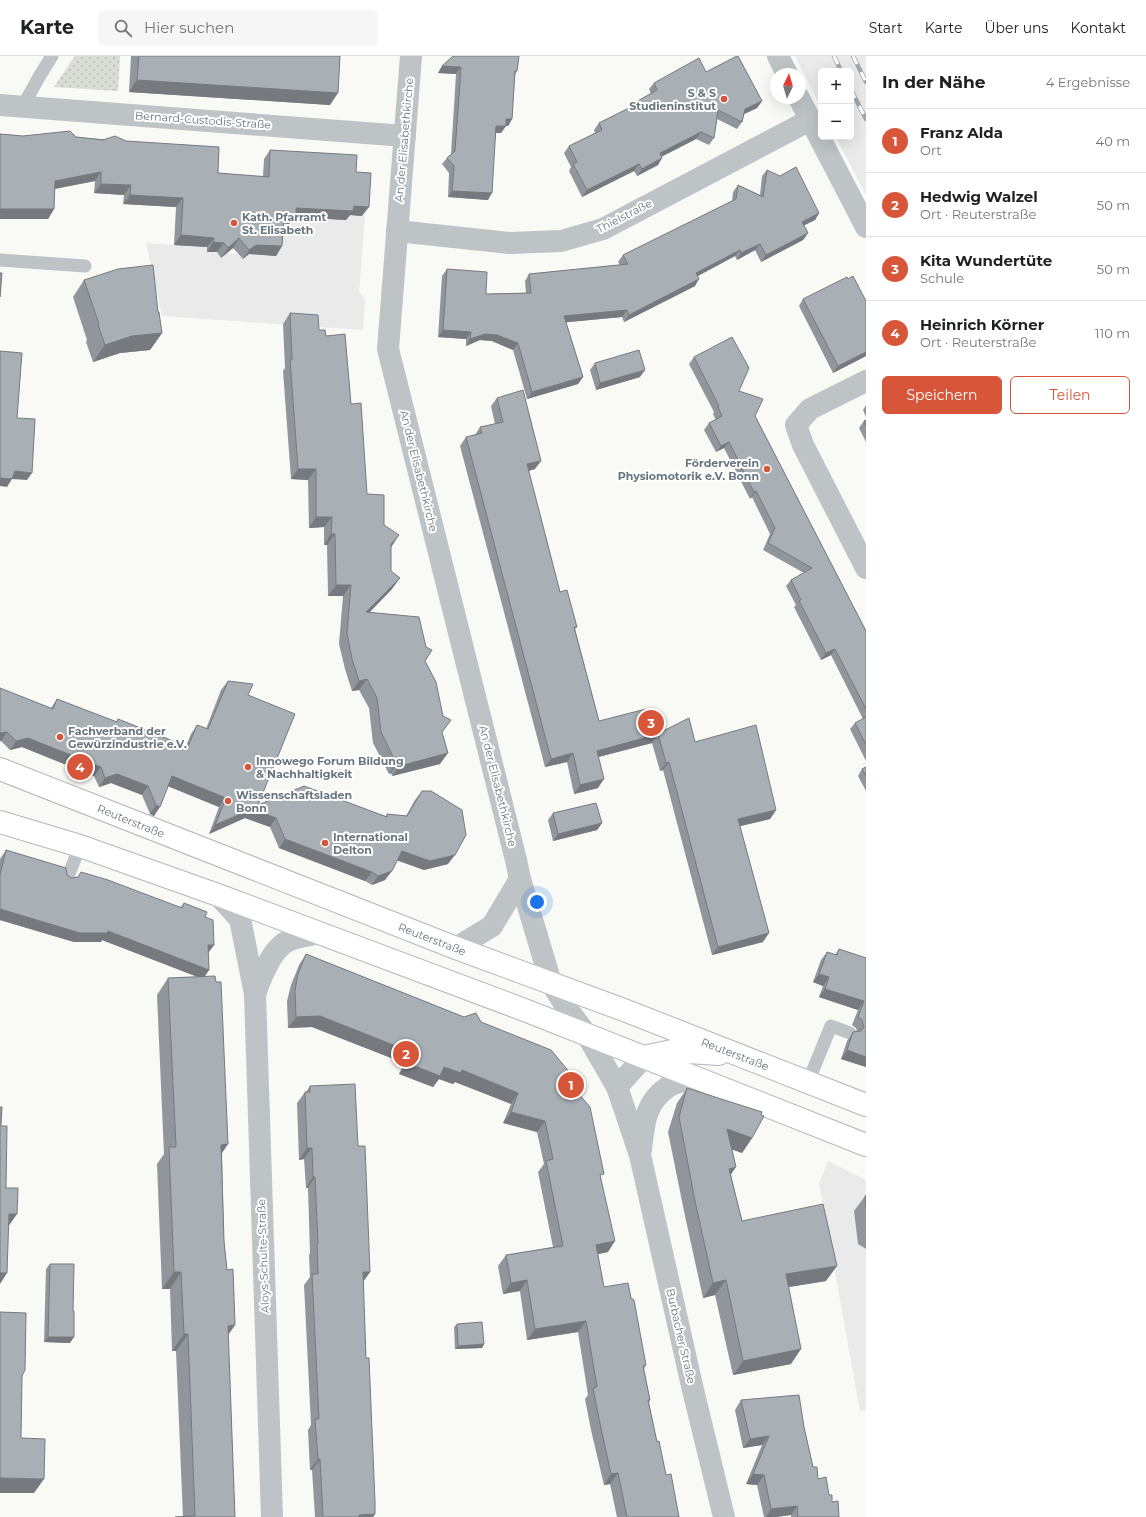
<!DOCTYPE html>
<html lang="de">
<meta charset="utf-8">
<style>
:root{--surface:#fff;--page:#f6f6f6;--text:#202124;--muted:#757577;--line:#e0e0e0;--accent:#d75538}
body{margin:0;font-family:Montserrat,sans-serif;background:var(--page);color:var(--text)}
.controls{position:absolute;right:12px;top:12px;display:grid;overflow:hidden;border-radius:6px;box-shadow:0 4px 16px #0002}
.controls button{width:36px;height:36px;display:grid;place-items:center;padding:0;border:0;border-bottom:1px solid var(--line);background:var(--surface);color:var(--text);font:20px sans-serif}
.compass{position:absolute;left:770px;top:12px;width:36px;height:36px;border-radius:50%;background:var(--surface);box-shadow:0 4px 16px #0002;rotate:5deg}
.you{position:absolute;left:537px;top:846px;width:14px;height:14px;margin:-10px;border:3px solid #fff;border-radius:50%;background:#1a73e8;box-shadow:0 0 0 6px #1a73e833}
.badge{display:grid;place-items:center;width:26px;height:26px;border-radius:50%;background:var(--accent);color:#fff;font-size:13px;font-weight:700}
.pin{position:absolute;translate:-50% -50%;border:2px solid #fff;box-shadow:0 1px 4px #0006}
.list{margin:0;padding:0;list-style:none}
h2{display:flex;justify-content:space-between;align-items:center;height:52px;margin:0;padding:0 16px;font-size:17px}
h2 small{font-size:13px;font-weight:400;color:var(--muted)}
.list li{display:grid;grid-template-columns:26px 1fr auto;gap:12px;align-items:center;box-sizing:border-box;height:64px;padding:0 16px;border-top:1px solid var(--line)}
.list b{display:block;font-size:15px;white-space:nowrap}
.list p{margin:0;font-size:13px;white-space:nowrap;color:var(--muted)}
.list em{font-size:13px;font-style:normal;color:var(--muted)}
.actions{display:flex;gap:8px;padding:12px 16px}
.actions a{flex:1;padding:9px 0;border:1px solid var(--accent);border-radius:6px;text-align:center;font-size:14px;color:var(--accent)}
.actions .main{background:var(--accent);color:#fff}
.icon{flex:none;width:22px;height:22px;fill:none;stroke:currentColor;stroke-width:2;stroke-linecap:round;stroke-linejoin:round}
.map{position:relative;flex:none;width:866px;height:1461px;overflow:hidden}
header{display:flex;align-items:center;gap:24px;box-sizing:border-box;height:56px;padding:0 20px;background:var(--surface);border-bottom:1px solid var(--line)}
header strong{font-size:19px}
nav{display:flex;gap:22px;margin-inline-start:auto;font-size:14px}
.search{width:280px;height:36px;background:var(--page);display:flex;align-items:center;gap:10px;box-sizing:border-box;padding:0 14px;border-radius:6px;color:var(--muted);font-size:15px}
main{display:flex}
aside{flex:1;background:var(--surface)}
.map>svg:first-child{display:block}
.built{fill:#eaeaea}
.grass{fill:url(#grass-dots)}
.lines{fill:none;stroke-linecap:round;stroke-linejoin:round}
.primary-casing{stroke:#b2b7bb;stroke-width:24}
.lane{stroke:#bec3c6;stroke-width:13}
.street{stroke:#bec3c6;stroke-width:22}
.primary{stroke:#fff;stroke-width:22}
.rail-casing{stroke:#a0a7ac;stroke-width:4.5}
.rail{stroke:#fff;stroke-width:3;stroke-dasharray:9;stroke-linecap:butt}
.wall{fill:#90969c}
.shaded-wall{fill:#767a7f}
.building{fill:#a8afb5;stroke:#767a7f}
.poi-dot{fill:#d75538;stroke:#fff;stroke-width:1.5}
.labels{text-anchor:middle;dominant-baseline:central;stroke-width:4;stroke-linejoin:round;paint-order:stroke}
.poi-label{font-size:11px;font-weight:bold;fill:#66757f;stroke:#fff;text-anchor:start}
.street-label{font-size:11px;fill:#66757f;stroke:#fff}
</style>
<header>
<strong>Karte</strong>
<div class="search"><svg class="icon" aria-label="search" viewBox="0 0 24 24"><circle cx="10" cy="10" r="6"/><path d="M15 15l6 6"/></svg>Hier suchen</div>
<nav><a>Start</a><a>Karte</a><a>Über uns</a><a>Kontakt</a></nav>
</header>
<main>
<div class="map">
<svg width="866" height="1461" viewBox="0 0 866 1461">
<defs>
<pattern id="grass-dots" width="8" height="8" patternUnits="userSpaceOnUse"><rect width="8" height="8" fill="#d9ddd6"/><path d="M2 2h.1M6 6h.1" fill="none" stroke="#b4b8b3" stroke-width="1.8" stroke-linecap="round"/></pattern>
</defs>
<rect width="100%" height="100%" fill="#f9f9f6"/>
<g class="built">
<path d="M795,0H866V139L836,81H851V15H821V51Z"/>
<path d="M264,103L350,108L362,160H365L359,236L365,243L363,274L162,260L146,187L207,191V196L238,198L243,203L249,198H258Z"/>
<path d="M828,1105L866,1124V1354L860,1355L819,1127Z"/>
</g>
<path class="grass" d="M75,0H120L118,35L54,31Z"/>
<g class="lines">
<defs>
<g id="primary">
<path d="M0,713L456,892L624,954L866,1049"/>
<path d="M0,766L80,790L218,839L527,955L866,1089"/>
<path d="M644,1001L672,995L719,998"/>
</g>
</defs>
<use href="#primary" class="primary-casing"/>
<g class="lane">
<path d="M23,50L39,21L52,0"/>
<path d="M0,204L85,210"/>
<path d="M67,823L80,790"/>
<path d="M808,1026L831,970L850,977"/>
</g>
<g class="street">
<path d="M411,0L388,293L516,804L520,823L551,927L569,955L587,979L617,1031L640,1099L693,1334L724,1461"/>
<path d="M778,0L787,18"/>
<path d="M799,42L866,171"/>
<path d="M0,49L405,80"/>
<path d="M397,175L510,187L561,185L603,173L810,64"/>
<path d="M866,325L810,353L796,369L803,389L866,512"/>
<path d="M218,839L240,863L255,938L272,1461"/>
<path d="M456,892L492,870L520,823"/>
<path d="M255,938C261,921 272,891 290,884C298,881 308,880 317,877"/>
<path d="M617,1031L644,1001"/>
<path d="M641,1094C644,1069 644,1047 668,1031C675,1026 686,1024 694,1021"/>
</g>
<use href="#primary" class="primary"/>
<defs>
<g id="rail">
<path d="M834,0L841,15"/>
<path d="M853,0L866,26"/>
<path d="M851,34L866,63"/>
</g>
</defs>
<use href="#rail" class="rail-casing"/>
<use href="#rail" class="rail"/>
</g>
<g class="wall">
<path d="M131,0H340L330,49L129,36Z"/>
<path d="M442,10L517,15L515,19L512,63L508,70H506L501,77H496L488,144L448,141L449,117L442,108L447,102L451,98L456,18L438,17Z"/>
<path d="M706,16L762,45L757,52L744,58L742,66L737,73L717,63L714,82L709,89L696,83L661,101L658,109L637,120L634,115L582,141L569,115L571,111L564,97L569,90L595,77L594,74L599,67L631,51L634,47L651,38L649,33L654,27Z"/>
<path d="M0,78L23,80L76,81L126,85L218,117L263,121L264,103L270,94L356,116L362,160L350,159L346,164L294,161L289,168L284,167L282,190L276,200L249,198L243,203L233,192L221,202L217,196H207V191L174,189L176,151L123,148L124,139L94,137L95,125L55,133L54,153L48,163H0Z"/>
<path d="M767,114L819,157L815,164L804,169L808,177L803,184L761,206L755,194L737,204L735,200L698,220L695,230L624,266L622,261L566,266L583,321L578,328L527,343L513,294L492,285L480,284L466,290V283L438,281L442,220L447,213L486,238L526,237L525,225L529,218L620,209L618,206L623,199L732,145L733,136L738,129L760,139L762,120Z"/>
<path d="M848,223L866,300L833,317L799,250L803,243Z"/>
<path d="M84,224L158,256L162,277L150,294L120,297L93,306L86,286L87,284L73,241Z"/>
<path d="M290,257L319,274L326,280L351,348L367,438L384,469L391,490V515L392,533L369,557L425,605L442,676L440,708L392,720L391,717L389,718L373,687L369,652L359,634L352,635L345,613L339,588L343,540H328L327,489H324V471L309,472L308,424L291,423L283,315L285,312L283,268Z"/>
<path d="M694,301L739,335L755,360L866,575V705L850,673L855,667L863,663L831,599L821,604L794,551L796,549L786,530L791,524L804,517L763,494L770,478L752,441L750,443L724,392L716,396L704,374L709,367L716,364L713,358L714,356L689,308Z"/>
<path d="M595,307L640,321L596,334L590,314Z"/>
<path d="M497,342L535,413L528,415L560,536L577,571L575,573L599,665L659,677L695,686L776,754L770,763L740,770L763,886L712,899L663,714L660,715L652,687L598,701V732L574,738L567,706L545,711L460,390L466,381L475,379L480,371L495,368L491,350Z"/>
<path d="M866,349V361L863,354Z"/>
<path d="M866,364V386L859,372L864,365Z"/>
<path d="M228,625L248,639L258,749L386,760L387,758L406,760L415,744L422,735L448,808L424,814L397,804L385,824L372,829L365,825L279,792L270,771L245,762L209,778L219,751L168,730L154,760L150,758L142,739L111,727L99,731L94,720L22,691L10,694L1,685H0V632L51,652L57,643L116,666L118,663L186,690L191,678L197,669L206,673L221,634Z"/>
<path d="M866,711V735L858,720L862,713Z"/>
<path d="M553,757L602,767L597,774L553,785L548,764Z"/>
<path d="M6,794L67,819L71,822L181,851L184,847L205,861L214,889L208,897L209,914L204,921L228,1088L222,1097L224,1185L227,1214L235,1269L228,1279L235,1461H183L176,1295H172L170,1233H162L157,1108L164,1098L157,939L168,922L198,921L102,884L101,886H74L0,864V803Z"/>
<path d="M839,893L866,902V1011L841,1003L847,985L853,976L857,975L856,972L852,969L858,954L819,941L823,930L813,926L821,904L827,896L835,899Z"/>
<path d="M306,898L464,961L481,966L578,1037L601,1122L608,1196L598,1198L604,1231L646,1309L644,1313L650,1344L649,1347L657,1386L666,1419L679,1461H617L610,1428L604,1429L591,1374L585,1343L588,1339L578,1276L527,1284L520,1235L503,1238L498,1210L506,1199L553,1191L538,1116L544,1108L537,1076L503,1067L511,1048L455,1026L453,1028L439,1023L433,1031L399,1018L404,1007L312,971L288,972L287,945L291,929L299,909Z"/>
<path d="M310,1030L358,1090L370,1216L363,1226L366,1302L375,1458L373,1461H315L312,1414H310L308,1374L311,1369L304,1229L310,1221L309,1199L310,1197L308,1132H306L304,1103L299,1104L297,1047L305,1036H306Z"/>
<path d="M687,1032L752,1082L742,1097L732,1093L731,1119L742,1165L826,1225L789,1231L791,1308L733,1319L715,1239L703,1242L685,1160L668,1076L677,1047Z"/>
<path d="M865,1140L866,1151V1193L858,1188L854,1155Z"/>
<path d="M50,1208L70,1287L44,1286L46,1213Z"/>
<path d="M457,1268L484,1288L482,1292L455,1293L454,1271Z"/>
<path d="M741,1344L804,1371L813,1411L818,1423L832,1446L839,1461H791V1459L776,1461H764L757,1429L746,1428L762,1389L743,1392L735,1354Z"/>
</g>
<g class="shaded-wall">
<path d="M442,10L461,11L456,18L438,17Z"/>
<path d="M137,24L338,37L330,49L129,36Z"/>
<path d="M762,45L757,52L740,60L745,53Z"/>
<path d="M506,63H512L508,70L502,69Z"/>
<path d="M496,70H506L501,77H492Z"/>
<path d="M701,76L696,83L655,104L660,97Z"/>
<path d="M662,102L658,109L637,120L642,113Z"/>
<path d="M639,108L634,115L582,141L587,134Z"/>
<path d="M101,116L95,125L48,134L55,125Z"/>
<path d="M101,128L131,129L124,139L94,137Z"/>
<path d="M452,135L492,137L488,144L448,141Z"/>
<path d="M130,139L183,142L176,151L123,148Z"/>
<path d="M354,150L369,151L362,160L350,159L346,164L294,161L289,168L278,167L284,158L296,152Z"/>
<path d="M0,153H54L48,163H0Z"/>
<path d="M819,157L815,164L797,173L802,166Z"/>
<path d="M808,177L803,184L761,206L766,199Z"/>
<path d="M181,179L214,182L207,191L174,189Z"/>
<path d="M239,182L233,192L221,202L228,192Z"/>
<path d="M213,186L224,187L217,196H207Z"/>
<path d="M760,188L755,194L737,204L741,197Z"/>
<path d="M256,189L282,190L276,200L249,198L243,203L249,194Z"/>
<path d="M740,194L735,200L692,223L696,217Z"/>
<path d="M699,223L695,230L624,266L629,259Z"/>
<path d="M627,254L622,261L559,267L564,260Z"/>
<path d="M443,274L471,276L466,283L438,281Z"/>
<path d="M162,277L150,294L120,297L93,306L105,289L132,280Z"/>
<path d="M485,278L497,279L518,287L513,294L492,285L480,284L466,290L470,283Z"/>
<path d="M866,296V300L833,317L838,310Z"/>
<path d="M645,314L640,321L596,334L600,327Z"/>
<path d="M583,321L578,328L527,343L532,336Z"/>
<path d="M729,386L724,392L716,396L721,390Z"/>
<path d="M541,405L535,413L521,417L527,408Z"/>
<path d="M298,413H316L308,424L291,423Z"/>
<path d="M15,415L32,417L27,424L12,423L7,431L0,430V422Z"/>
<path d="M756,435L752,441L750,443L754,436Z"/>
<path d="M316,461H332L324,471L309,472Z"/>
<path d="M331,478H335L327,489H324Z"/>
<path d="M399,479L392,490L384,498L391,488Z"/>
<path d="M400,522L392,533L359,567L366,556Z"/>
<path d="M336,529H351L343,540H328Z"/>
<path d="M835,593L831,599L821,604L826,597Z"/>
<path d="M367,623L359,634L352,635L359,625Z"/>
<path d="M7,676L1,685H0V677Z"/>
<path d="M658,678L652,687L591,703L597,695Z"/>
<path d="M28,682L101,711L94,720L22,691L10,694L16,685Z"/>
<path d="M448,697L440,708L392,720L400,710Z"/>
<path d="M573,697L567,706L545,711L551,703Z"/>
<path d="M398,706L391,717L389,718L396,707Z"/>
<path d="M669,706L663,714L660,715L666,707Z"/>
<path d="M117,718L148,730L142,739L111,727L99,731L105,722Z"/>
<path d="M172,720L226,742L219,751L165,729Z"/>
<path d="M604,723L598,732L574,738L580,729Z"/>
<path d="M156,749L160,751L154,760L150,758Z"/>
<path d="M252,753L276,762L270,771L245,762L209,778L215,769Z"/>
<path d="M776,754L770,763L732,772L738,763Z"/>
<path d="M602,767L597,774L553,785L558,778Z"/>
<path d="M285,783L372,816L365,825L279,792Z"/>
<path d="M402,795L455,799L448,808L424,814L396,804Z"/>
<path d="M392,815L385,824L372,829L378,820Z"/>
<path d="M0,853L108,875L209,914L203,923L102,884L101,886H74L0,864Z"/>
<path d="M769,877L763,886L712,899L718,891Z"/>
<path d="M208,889H214L208,897Z"/>
<path d="M819,918L829,921L823,930L813,926Z"/>
<path d="M825,933L864,945L858,954L819,941Z"/>
<path d="M320,960L411,996L404,1007L312,971L288,972L296,961Z"/>
<path d="M847,994L866,1001V1011L841,1003Z"/>
<path d="M407,1007L444,1011L462,1014L518,1037L511,1048L455,1026L453,1028L439,1023L433,1031L399,1018Z"/>
<path d="M511,1056L545,1065L537,1076L503,1067Z"/>
<path d="M727,1073L752,1082L742,1097L716,1088Z"/>
<path d="M228,1088L216,1105L221,1089Z"/>
<path d="M307,1092H312L304,1103L299,1104Z"/>
<path d="M736,1111L726,1126L729,1113Z"/>
<path d="M313,1121H315L308,1132H306Z"/>
<path d="M9,1158H17L8,1171Z"/>
<path d="M615,1185L608,1196L589,1200L596,1189Z"/>
<path d="M837,1210L826,1225L776,1233L786,1218Z"/>
<path d="M174,1216H181L170,1233H162Z"/>
<path d="M363,1216H370L362,1227Z"/>
<path d="M0,1217H7L0,1228Z"/>
<path d="M527,1224L520,1235L503,1238L511,1227Z"/>
<path d="M726,1224L715,1239L703,1242L713,1227Z"/>
<path d="M586,1265L578,1276L527,1284L535,1273Z"/>
<path d="M235,1269L223,1286L228,1270Z"/>
<path d="M184,1278H188L176,1295H172Z"/>
<path d="M48,1281H74L70,1287L44,1286Z"/>
<path d="M484,1288L482,1292L455,1293L458,1290Z"/>
<path d="M801,1293L791,1308L733,1319L743,1305Z"/>
<path d="M769,1380L762,1389L743,1392L750,1383Z"/>
<path d="M318,1403H320L312,1414H310Z"/>
<path d="M618,1417L610,1428L604,1429L611,1418Z"/>
<path d="M753,1418L764,1419L757,1429L746,1428Z"/>
<path d="M0,1422L44,1423L34,1437H0Z"/>
<path d="M797,1450L791,1459L776,1461H766L771,1453Z"/>
<path d="M375,1458L373,1461H358L359,1459Z"/>
</g>
<g class="building">
<path d="M139,0H340L338,37L137,24Z"/>
<path d="M453,0H519L517,15H515L512,63H506V70H496L492,137L452,135L454,110L447,102L455,95L461,11L442,10Z"/>
<path d="M737,0H738L762,45L745,53L742,66L718,54L714,82L701,76L660,97L662,102L642,113L639,108L587,134L573,108L577,106L569,90L602,74L599,67L635,49L634,47L657,34L654,27L699,2L706,16Z"/>
<path d="M70,75L76,81L103,84L115,80L126,85L219,91L218,117L269,121L270,94L357,99L356,116L371,117L369,151L354,150L353,155L296,152V158H284L282,190L256,189L249,194L239,182L228,192L224,187L213,186L214,182L181,179L183,142L130,139L131,129L101,128V116L55,125L54,153H0V78L23,80Z"/>
<path d="M796,111L819,157L802,166L808,177L766,199L760,188L741,197L740,194L696,217L699,223L629,259L627,254L564,260L583,321L532,336L518,287L497,279L485,278L470,283L471,276L443,274L447,213L487,216L486,238L531,237L529,218L628,208L623,199L736,143L738,129L763,141L767,114L780,120Z"/>
<path d="M153,209L158,256H159L162,277L132,280L105,289L98,269L99,268L84,224L118,213Z"/>
<path d="M0,217H2L0,241Z"/>
<path d="M853,220L866,245V296L838,310L803,243L847,221L848,223Z"/>
<path d="M290,257L318,259L319,274H325L326,280L345,278L351,348L361,347L367,438L384,439V469L399,479L391,488V515L400,522L366,556L419,561L426,591L432,594L425,605L436,626L443,660L451,664L442,676L448,697L400,710L398,706L396,707L381,676L377,642L367,623L359,625L352,603L347,577L351,529H336L335,478H331L332,461H316V413H298L290,304H292Z"/>
<path d="M732,281L749,312L739,335L763,343L755,360L866,575V653L835,593L826,597L799,545L801,544L791,524L812,512L768,487L775,472L756,435L754,436L729,386L721,390L709,367L722,360L718,351L719,350L694,301Z"/>
<path d="M639,294L645,314L600,327L595,307Z"/>
<path d="M0,295L22,297L17,362L35,363L32,417L15,415L12,423L0,422Z"/>
<path d="M523,334L541,405L527,408L560,536L567,534L577,571H574L599,665L646,653L659,677L689,662L695,686L756,669L776,754L738,763L769,877L718,891L669,706L666,707L658,678L597,695L604,723L580,729L573,697L551,703L466,381L482,377L480,371L503,366L497,342Z"/>
<path d="M866,364V370L864,365Z"/>
<path d="M228,625L253,628L248,639L295,658L258,749L304,730L387,761V758L407,760L422,735H431L462,754L466,779L455,799L430,805L402,795L392,815L378,820L372,816L285,783L276,762L252,753L215,769L226,742L172,720L160,751L156,749L148,730L117,718L105,722L101,711L28,682L16,685L7,676L0,677V632L53,653L57,643L117,666L118,663L188,691L197,669L208,673Z"/>
<path d="M866,661V689L855,667Z"/>
<path d="M866,711V720L862,713Z"/>
<path d="M596,747L602,767L558,778L553,757Z"/>
<path d="M6,794L66,812L67,819L71,822L78,821L81,816L108,824L182,852L184,847L207,856L205,861L213,864L214,889H208L209,914L108,875L107,877H80L0,853V819Z"/>
<path d="M839,893L866,902V1001L847,994L853,976L861,975L864,971L862,964L858,961L864,945L825,933L829,921L819,918L827,896L837,899Z"/>
<path d="M306,898L464,961L476,957L481,966L551,994L582,1031L577,1036L590,1051L604,1118L600,1119L615,1185L596,1189L604,1231L628,1227L631,1242L634,1244L646,1309L643,1310L650,1344H648L657,1386L659,1385L666,1419L671,1418L679,1461H627L618,1417L611,1418L599,1363L593,1332L597,1331L586,1265L535,1273L527,1224L511,1227L506,1199L563,1190L546,1105L553,1103L545,1065L511,1056L518,1037L462,1014L461,1017L444,1011L440,1020L407,1007L411,996L320,960L296,961L295,934L298,918Z"/>
<path d="M215,920L216,926H221L228,1088L221,1089L224,1185L227,1214L233,1213L235,1269L228,1270L235,1461H175L195,1460L188,1278H184L181,1216H174L169,1091H176L168,922Z"/>
<path d="M355,1028L358,1090H365L370,1216H363L366,1302H369L375,1446V1458L359,1459V1461H323L320,1403H318L315,1363H319L312,1218H318L317,1188H318L315,1121H313L312,1092H307L305,1036H310V1030Z"/>
<path d="M687,1032L762,1056L761,1059L764,1060L752,1082L727,1073L736,1111L729,1113L742,1165L823,1148L837,1210L786,1218L801,1293L743,1305L726,1224L713,1227L695,1145L679,1061Z"/>
<path d="M0,1051H2L1,1070H7L6,1132H18L17,1158H9L7,1217H0Z"/>
<path d="M866,1139V1151L865,1140Z"/>
<path d="M50,1208H74L73,1255H74V1281H48Z"/>
<path d="M0,1256L26,1257L25,1314L22,1320L21,1382L45,1383L44,1423L0,1422Z"/>
<path d="M482,1266L484,1288L458,1290L457,1268Z"/>
<path d="M799,1339L804,1371L813,1411H817L818,1423L826,1421L829,1439H832V1446L838,1445L839,1461H798L797,1450L771,1453L764,1419L753,1418L769,1380L750,1383L741,1344Z"/>
</g>
<g class="poi-dot">
<circle cx="724" cy="43" r="4"/>
<circle cx="234" cy="167" r="4"/>
<circle cx="767" cy="413" r="4"/>
<circle cx="60" cy="681" r="4"/>
<circle cx="248" cy="711" r="4"/>
<circle cx="228" cy="745" r="4"/>
<circle cx="325" cy="787" r="4"/>
</g>
<g class="labels">
<g class="poi-label">
<text x="716" y="37" text-anchor="end">S &amp; S<tspan x="716" dy="13">Studieninstitut</tspan></text>
<text x="242" y="161">Kath. Pfarramt<tspan x="242" dy="13">St. Elisabeth</tspan></text>
<text x="759" y="407" text-anchor="end">Förderverein<tspan x="759" dy="13">Physiomotorik e.V. Bonn</tspan></text>
<text x="68" y="675">Fachverband der<tspan x="68" dy="13">Gewürzindustrie e.V.</tspan></text>
<text x="256" y="705">Innowego Forum Bildung<tspan x="256" dy="13">&amp; Nachhaltigkeit</tspan></text>
<text x="236" y="739">Wissenschaftsladen<tspan x="236" dy="13">Bonn</tspan></text>
<text x="333" y="781">International<tspan x="333" dy="13">Delton</tspan></text>
</g>
<g class="street-label">
<text transform="translate(203 64) rotate(4)">Bernard-Custodis-Straße</text>
<text transform="translate(404 84) rotate(-85)">An der Elisabethkirche</text>
<text transform="translate(624 160) rotate(-27)">Thielstraße</text>
<text transform="translate(419 415) rotate(76)">An der Elisabethkirche</text>
<text transform="translate(498 730) rotate(76)">An der Elisabethkirche</text>
<text transform="translate(131 765) rotate(22)">Reuterstraße</text>
<text transform="translate(432 883) rotate(21)">Reuterstraße</text>
<text transform="translate(735 998) rotate(21)">Reuterstraße</text>
<text transform="translate(263 1200) rotate(-92)">Aloys-Schulte-Straße</text>
<text transform="translate(681 1280) rotate(77)">Burbacher Straße</text>
</g>
</g>
</svg>
<div class="controls">
<button>+</button>
<button>−</button>
</div>
<svg class="compass" viewBox="-18 -18 36 36"><path d="M0-13l5 13h-10z" fill="#e53935"/><path d="M0 13l5-13h-10z" fill="#757577"/></svg>
<div class="you"></div>
<div class="pin badge" style="left:571px;top:1029px">1</div>
<div class="pin badge" style="left:406px;top:998px">2</div>
<div class="pin badge" style="left:651px;top:667px">3</div>
<div class="pin badge" style="left:80px;top:711px">4</div>
</div>
<aside>
<h2>In der Nähe<small>4 Ergebnisse</small></h2>
<ul class="list">
<li><span class="badge">1</span><div><b>Franz Alda</b><p>Ort</p></div><em>40 m</em></li>
<li><span class="badge">2</span><div><b>Hedwig Walzel</b><p>Ort · Reuterstraße</p></div><em>50 m</em></li>
<li><span class="badge">3</span><div><b>Kita Wundertüte</b><p>Schule</p></div><em>50 m</em></li>
<li><span class="badge">4</span><div><b>Heinrich Körner</b><p>Ort · Reuterstraße</p></div><em>110 m</em></li>
</ul>
<div class="actions"><a class="main">Speichern</a><a>Teilen</a></div>
</aside>
</main>
